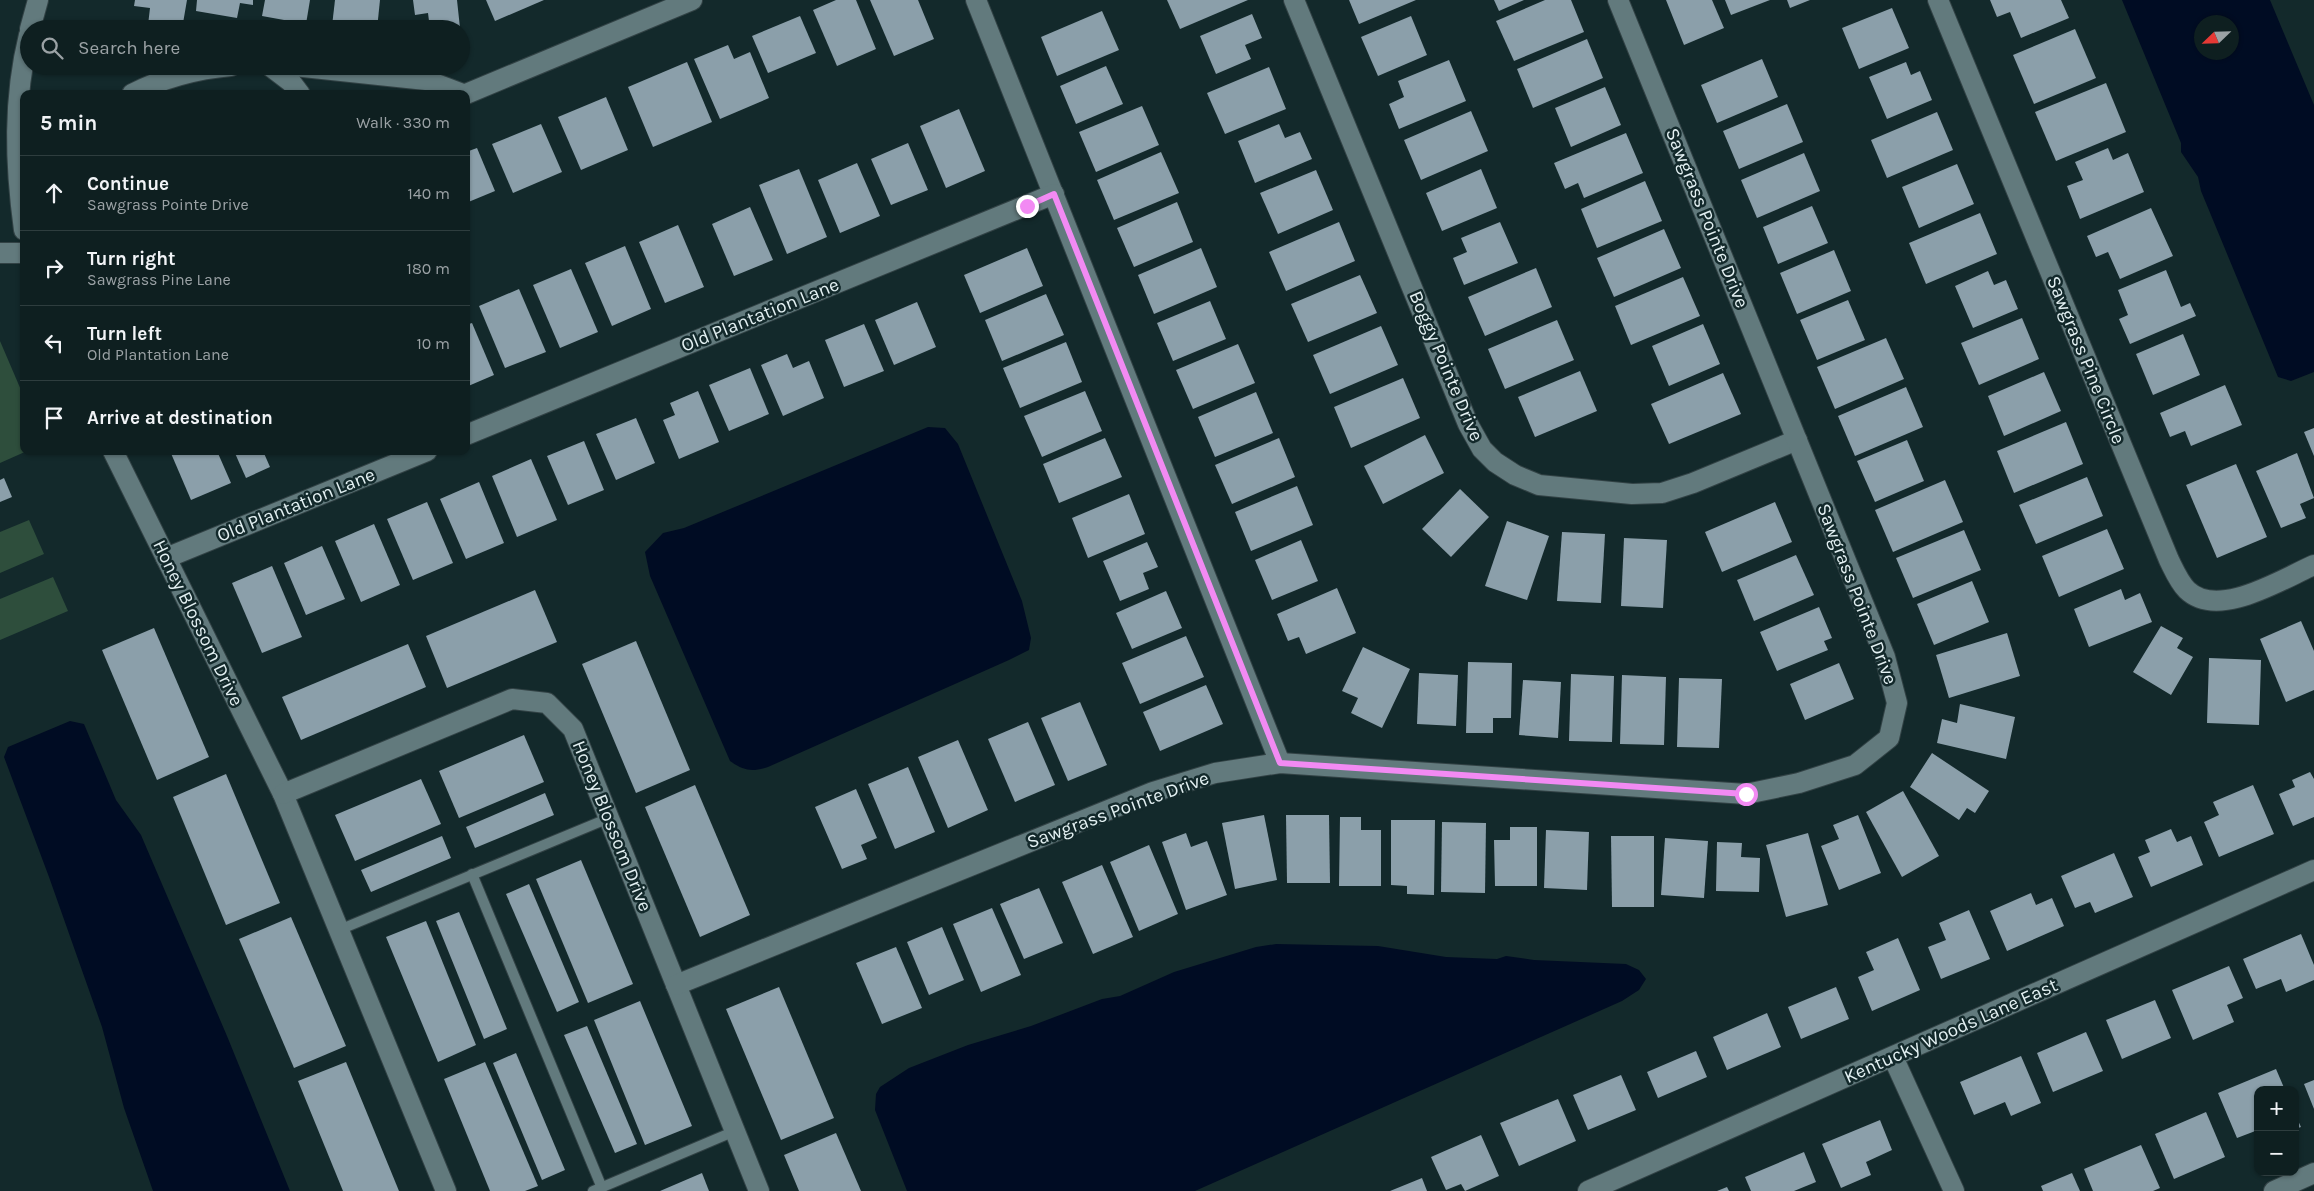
<!DOCTYPE html>
<meta charset="utf-8">
<style>
:root{--surface:#0e1f20;--page:#1c2c2d;--text:#f1f3f6;--muted:#9ba2a5;--line:#2e3d3e}
body{margin:0;font-family:Karla,sans-serif;background:var(--page);color:var(--text)}
.controls{position:absolute;right:15px;bottom:15px;display:grid;overflow:hidden;border-radius:10px;box-shadow:0 1px 4px #0004}
.controls button{width:45px;height:45px;display:grid;place-items:center;padding:0;border:0;border-bottom:1px solid var(--line);background:var(--surface);color:var(--text);font:25px sans-serif}
.compass{position:absolute;left:2194px;top:15px;width:45px;height:45px;border-radius:50%;background:var(--surface);box-shadow:0 1px 4px #0004;rotate:247deg}
.stop{position:absolute;width:15px;height:15px;margin:-11px;border:4px solid #f28af3;border-radius:50%;background:#fff}
.stop.end{background:#f28af3;border-color:#fff;box-shadow:0 1px 5px #0008}
.list{margin:0;padding:0;list-style:none}
h2{display:flex;justify-content:space-between;align-items:center;height:65px;margin:0;padding:0 20px;font-size:21px}
h2 small{font-size:16px;font-weight:400;color:var(--muted)}
.list li{display:grid;grid-template-columns:32px 1fr auto;gap:15px;align-items:center;box-sizing:border-box;height:75px;padding:0 20px;border-top:1px solid var(--line)}
.list b{display:block;font-size:19px;white-space:nowrap}
.list p{margin:0;font-size:16px;white-space:nowrap;color:var(--muted)}
.list em{font-size:16px;font-style:normal;color:var(--muted)}
.icon{flex:none;width:28px;height:28px;fill:none;stroke:currentColor;stroke-width:2;stroke-linecap:round;stroke-linejoin:round}
.map{position:relative;flex:none;width:2314px;height:1191px;overflow:hidden}
.search{position:absolute;background:var(--surface);box-shadow:0 1px 4px #0004;left:20px;top:20px;width:450px;height:55px;display:flex;align-items:center;gap:12px;box-sizing:border-box;padding:0 18px;border-radius:28px;color:var(--muted);font-size:19px}
.panel{position:absolute;background:var(--surface);box-shadow:0 1px 4px #0004;left:20px;top:90px;width:450px;height:365px;border-radius:10px}
.map>svg:first-child{display:block}
.green{fill:#2e4e3c}
.water{fill:#000c23;fill-rule:evenodd}
.building{fill:#8b9faa}
.lines{fill:none;stroke-linecap:round;stroke-linejoin:round}
.lane-casing{stroke:#324245;stroke-width:12}
.street-casing{stroke:#324245;stroke-width:22}
.lane{stroke:#627a7d;stroke-width:10}
.street{stroke:#627a7d;stroke-width:20}
.route{stroke:#f28af3;stroke-width:6}
.labels{text-anchor:middle;dominant-baseline:central;stroke-width:5;stroke-linejoin:round;paint-order:stroke}
.street-label{font-size:19px;fill:#e3f0f2;stroke:#13292b}
</style>
<div class="map">
<svg width="2314" height="1191" viewBox="0 0 2314 1191">
<rect width="100%" height="100%" fill="#13292b"/>
<g class="green">
<path d="M0,341L24,397V451H27L0,463Z"/>
<path d="M29,520L44,554L0,573V532Z"/>
<path d="M53,577L68,611L0,640V599Z"/>
</g>
<g class="water">
<path d="M2122,0H2270L2314,105V372L2291,381L2278,377L2201,191L2198,177L2181,152V143ZM2232,22V52H2202V22Z"/>
<path d="M928,427L945,428L958,444L1022,601L1031,638L1029,650L1009,660L768,767C752,772 744,771 730,761L650,576L645,552L663,533L684,528Z"/>
<path d="M70,721L84,724L116,800L141,835L227,1036L290,1191H153L124,1108L102,1027L49,877L4,757L8,747Z"/>
<path d="M1276,944L1378,946L1446,957L1497,959L1506,956L1534,960L1626,964L1639,970L1646,979L1639,990L1622,1001L1195,1191H907L875,1110L876,1094L880,1087L909,1068L968,1045L1031,1026L1102,999L1120,996L1174,972L1256,947Z"/>
</g>
<g class="building">
<path d="M135,0H187L182,29L148,25L150,8L134,6Z"/>
<path d="M197,0H253V5L240,3L237,18L196,11Z"/>
<path d="M265,0H310L306,24L262,16Z"/>
<path d="M335,0H380L377,29L332,26Z"/>
<path d="M413,0H457L460,28L430,29L428,13L415,15Z"/>
<path d="M486,0H544L495,21Z"/>
<path d="M836,0H856L876,49L837,66L813,10Z"/>
<path d="M870,0H918L934,39L894,56Z"/>
<path d="M1167,0H1248L1180,29Z"/>
<path d="M1349,0H1416L1359,24Z"/>
<path d="M1494,0H1524L1499,11Z"/>
<path d="M1545,0H1571L1584,32L1514,61L1496,21Z"/>
<path d="M1666,0H1712L1724,28L1684,45Z"/>
<path d="M1725,0H1770L1731,15Z"/>
<path d="M1787,0H1810L1790,8Z"/>
<path d="M1990,0H2061L2069,18L2021,38L2010,12L1997,17Z"/>
<path d="M1892,8L1909,48L1859,69L1842,28Z"/>
<path d="M1102,11L1119,50L1057,76L1041,37Z"/>
<path d="M1252,14L1262,38L1245,45L1251,59L1216,74L1200,36Z"/>
<path d="M800,16L816,53L768,73L752,36Z"/>
<path d="M1411,16L1427,55L1378,76L1361,37Z"/>
<path d="M2075,29L2096,78L2034,104L2013,55Z"/>
<path d="M1587,39L1603,78L1533,108L1517,69Z"/>
<path d="M728,45L734,59L750,52L769,98L720,119L694,59Z"/>
<path d="M1762,59L1778,97L1717,123L1701,85Z"/>
<path d="M1449,60L1466,101L1399,129L1389,104L1404,97L1398,81Z"/>
<path d="M687,62L712,122L653,147L628,87Z"/>
<path d="M1906,62L1911,75L1920,71L1932,100L1887,119L1869,77Z"/>
<path d="M1106,66L1123,104L1076,124L1060,86Z"/>
<path d="M1269,67L1286,109L1225,134L1207,93Z"/>
<path d="M2106,83L2126,132L2056,161L2035,112Z"/>
<path d="M1605,87L1621,125L1571,147L1555,108Z"/>
<path d="M606,97L628,150L581,170L558,117Z"/>
<path d="M1787,104L1803,142L1739,169L1723,131Z"/>
<path d="M1142,106L1159,145L1096,172L1079,132Z"/>
<path d="M959,109L985,171L946,188L920,126Z"/>
<path d="M1471,111L1488,151L1421,180L1404,140Z"/>
<path d="M1937,112L1953,150L1887,178L1871,140Z"/>
<path d="M541,124L562,172L513,193L492,144Z"/>
<path d="M1279,124L1285,138L1300,132L1312,159L1255,183L1238,141Z"/>
<path d="M1626,133L1643,173L1584,198L1578,183L1565,189L1554,163Z"/>
<path d="M908,143L928,190L891,205L871,159Z"/>
<path d="M477,148L495,191L466,203V152Z"/>
<path d="M2108,148L2113,160L2128,153L2144,192L2080,219L2067,186L2083,180L2075,162Z"/>
<path d="M1161,152L1179,193L1114,220L1097,180Z"/>
<path d="M1804,153L1820,191L1757,218L1741,180Z"/>
<path d="M857,163L880,216L840,233L818,180Z"/>
<path d="M1957,164L1974,204L1919,228L1902,187Z"/>
<path d="M799,169L827,237L787,254L759,185Z"/>
<path d="M1481,169L1497,208L1442,231L1426,193Z"/>
<path d="M1316,170L1333,210L1278,234L1260,193Z"/>
<path d="M1645,181L1662,221L1597,248L1581,209Z"/>
<path d="M1177,202L1193,242L1134,267L1117,228Z"/>
<path d="M1812,206L1828,243L1778,264L1763,227Z"/>
<path d="M750,207L773,260L734,276L712,224Z"/>
<path d="M2151,208L2173,256L2120,279L2108,252L2096,257L2087,236Z"/>
<path d="M1980,213L1997,254L1926,284L1909,243Z"/>
<path d="M1339,222L1355,261L1286,291L1269,252Z"/>
<path d="M1500,222L1518,263L1464,285L1453,258L1467,252L1461,238Z"/>
<path d="M678,225L704,287L665,303L639,242Z"/>
<path d="M1664,229L1681,268L1614,297L1597,258Z"/>
<path d="M625,246L651,309L612,326L585,263Z"/>
<path d="M1027,248L1043,286L980,313L964,275Z"/>
<path d="M1201,248L1217,287L1154,314L1138,275Z"/>
<path d="M1834,250L1851,291L1797,314L1780,273Z"/>
<path d="M1536,268L1552,307L1485,336L1468,297Z"/>
<path d="M571,269L598,332L560,348L533,285Z"/>
<path d="M2166,270L2181,307L2190,303L2196,316L2130,344L2119,319L2128,315L2118,290Z"/>
<path d="M1988,271L1994,285L2006,280L2018,309L1973,328L1955,286Z"/>
<path d="M1360,275L1377,313L1308,342L1291,304Z"/>
<path d="M1683,277L1700,316L1631,345L1615,306Z"/>
<path d="M519,289L546,352L505,368L479,306Z"/>
<path d="M1046,294L1064,335L1002,361L985,320Z"/>
<path d="M1848,300L1865,340L1817,360L1800,320Z"/>
<path d="M1210,301L1226,339L1173,361L1157,323Z"/>
<path d="M917,302L936,347L894,365L875,320Z"/>
<path d="M2022,318L2039,359L1979,385L1961,343Z"/>
<path d="M1557,320L1574,360L1505,389L1488,349Z"/>
<path d="M472,323L494,375L466,387V325Z"/>
<path d="M864,324L884,371L844,387L825,340Z"/>
<path d="M1703,324L1720,364L1669,386L1652,346Z"/>
<path d="M1381,326L1398,365L1330,394L1313,355Z"/>
<path d="M2183,334L2200,375L2153,395L2136,354Z"/>
<path d="M1886,338L1904,379L1835,409L1817,367Z"/>
<path d="M1066,342L1082,382L1020,408L1003,368Z"/>
<path d="M1238,344L1255,383L1193,409L1176,370Z"/>
<path d="M787,354L793,368L809,361L824,398L783,416L761,365Z"/>
<path d="M750,368L769,414L729,431L709,385Z"/>
<path d="M1580,371L1597,411L1535,437L1518,397Z"/>
<path d="M2044,372L2061,411L2004,436L1988,396Z"/>
<path d="M1723,373L1741,414L1669,444L1651,404Z"/>
<path d="M1403,378L1420,418L1351,448L1334,407Z"/>
<path d="M2225,385L2242,425L2191,446L2185,431L2170,437L2160,413Z"/>
<path d="M1906,387L1923,427L1855,456L1838,416Z"/>
<path d="M698,391L719,442L679,459L663,420L675,415L670,403Z"/>
<path d="M1085,391L1102,431L1042,457L1024,416Z"/>
<path d="M1256,392L1273,433L1215,457L1198,417Z"/>
<path d="M636,418L655,463L616,480L596,434Z"/>
<path d="M2066,422L2083,464L2014,493L1997,451Z"/>
<path d="M2314,428V456L2304,432Z"/>
<path d="M1425,435L1444,473L1383,504L1364,466Z"/>
<path d="M1105,438L1122,477L1059,503L1043,464Z"/>
<path d="M1279,438L1295,477L1232,504L1215,465Z"/>
<path d="M1907,440L1924,481L1875,502L1857,461Z"/>
<path d="M584,441L604,490L568,505L547,456Z"/>
<path d="M170,451H217L231,483L191,500Z"/>
<path d="M234,451H263L270,467L246,478Z"/>
<path d="M2297,453L2314,498L2300,504L2306,518L2281,528L2256,471Z"/>
<path d="M531,459L557,520L517,537L492,476Z"/>
<path d="M2236,464L2267,537L2217,558L2186,485Z"/>
<path d="M2087,477L2103,516L2036,544L2019,505Z"/>
<path d="M4,478L12,497L0,502V480Z"/>
<path d="M1945,480L1963,522L1893,552L1875,510Z"/>
<path d="M479,482L504,543L466,559L440,499Z"/>
<path d="M1297,486L1313,525L1251,551L1235,512Z"/>
<path d="M1460,489L1489,517L1451,557L1422,529Z"/>
<path d="M1129,494L1145,534L1088,558L1072,518Z"/>
<path d="M427,502L453,563L413,580L387,519Z"/>
<path d="M1775,502L1792,542L1722,572L1705,532Z"/>
<path d="M1507,521L1549,536L1527,600L1485,586Z"/>
<path d="M374,524L400,585L361,602L335,541Z"/>
<path d="M2107,529L2124,569L2059,597L2042,556Z"/>
<path d="M1964,530L1981,570L1913,598L1896,558Z"/>
<path d="M1562,532L1605,534L1601,603L1557,601Z"/>
<path d="M1624,538L1667,540L1663,608L1621,606Z"/>
<path d="M1301,540L1318,581L1272,600L1255,560Z"/>
<path d="M1147,542L1158,567L1143,573L1149,589L1120,601L1103,561Z"/>
<path d="M322,546L345,599L306,615L284,563Z"/>
<path d="M1796,555L1814,595L1754,621L1737,580Z"/>
<path d="M272,566L302,637L262,653L232,583Z"/>
<path d="M1972,581L1989,622L1934,645L1917,604Z"/>
<path d="M1337,588L1356,633L1306,654L1299,637L1288,641L1277,614Z"/>
<path d="M2121,589L2125,600L2140,593L2152,622L2089,647L2074,609Z"/>
<path d="M535,590L557,642L447,688L426,636Z"/>
<path d="M1166,591L1182,628L1132,649L1116,613Z"/>
<path d="M1819,607L1832,638L1824,641L1828,650L1777,671L1760,632Z"/>
<path d="M2301,621L2314,651V690L2286,702L2260,639Z"/>
<path d="M2161,626L2183,638L2177,648L2193,657L2171,695L2133,672Z"/>
<path d="M154,628L209,757L157,780L102,650Z"/>
<path d="M2007,633L2020,676L1949,698L1936,655Z"/>
<path d="M1186,636L1204,677L1140,704L1122,663Z"/>
<path d="M636,641L690,770L636,793L582,664Z"/>
<path d="M408,644L426,687L301,740L282,697Z"/>
<path d="M1363,647L1410,669L1382,728L1351,713L1358,698L1342,691Z"/>
<path d="M2209,658L2261,660L2259,725L2207,723Z"/>
<path d="M1468,662L1512,663L1511,718H1493V733H1466Z"/>
<path d="M1839,663L1854,699L1805,720L1790,684Z"/>
<path d="M1419,673L1458,675L1456,726L1417,724Z"/>
<path d="M1571,674L1614,676L1612,742L1569,741Z"/>
<path d="M1622,675L1666,677L1664,745L1620,744Z"/>
<path d="M1679,678L1722,679L1719,748L1677,747Z"/>
<path d="M1523,680L1561,682L1558,738L1519,735Z"/>
<path d="M1206,685L1223,724L1160,751L1143,712Z"/>
<path d="M1080,702L1107,765L1068,781L1041,718Z"/>
<path d="M1960,704L2015,717L2006,759L1937,743L1942,719L1957,723Z"/>
<path d="M1028,722L1055,785L1015,802L988,739Z"/>
<path d="M524,735L544,782L459,818L439,771Z"/>
<path d="M958,740L988,810L948,828L918,757Z"/>
<path d="M1932,753L1989,791L1975,813L1967,808L1959,820L1910,787Z"/>
<path d="M908,767L935,832L895,849L868,784Z"/>
<path d="M2310,772L2314,779V817L2293,826L2279,794L2295,787L2292,780Z"/>
<path d="M226,774L280,903L226,925L173,797Z"/>
<path d="M421,779L441,824L355,861L335,815Z"/>
<path d="M695,785L750,915L700,937L645,807Z"/>
<path d="M2253,785L2274,834L2219,857L2204,822L2219,815L2213,802Z"/>
<path d="M856,789L877,838L861,845L867,859L842,869L815,807Z"/>
<path d="M1903,791L1939,856L1902,877L1866,812Z"/>
<path d="M545,793L554,815L475,848L466,827Z"/>
<path d="M1264,815L1277,880L1235,889L1222,823Z"/>
<path d="M1286,815H1329L1330,883H1287Z"/>
<path d="M1858,815L1881,873L1839,890L1821,846L1839,839L1833,825Z"/>
<path d="M1340,817H1361V830H1381V886H1339Z"/>
<path d="M1391,820H1435L1434,895L1407,894V886L1391,885Z"/>
<path d="M1442,822L1486,823L1485,893L1441,892Z"/>
<path d="M1510,827H1537V886H1495L1494,840H1510Z"/>
<path d="M2171,829L2177,842L2191,836L2203,865L2151,887L2138,857L2150,852L2145,840Z"/>
<path d="M1546,830L1589,832L1587,890L1544,888Z"/>
<path d="M1186,833L1191,847L1207,841L1227,895L1186,910L1162,842Z"/>
<path d="M1808,833L1828,905L1786,917L1766,845Z"/>
<path d="M442,836L451,858L371,892L361,870Z"/>
<path d="M1611,836H1654V907H1612Z"/>
<path d="M1665,838L1708,841L1704,898L1661,895Z"/>
<path d="M1717,842L1742,843L1741,857L1760,858L1759,892L1716,891Z"/>
<path d="M1149,845L1178,914L1139,931L1110,862Z"/>
<path d="M2114,853L2133,897L2095,913L2090,902L2075,908L2061,876Z"/>
<path d="M581,860L633,984L588,1003L536,879Z"/>
<path d="M1102,865L1133,937L1093,954L1062,882Z"/>
<path d="M529,884L579,1002L557,1012L506,894Z"/>
<path d="M1039,888L1063,943L1024,959L1000,904Z"/>
<path d="M2031,893L2036,905L2052,898L2064,926L2007,951L1990,911Z"/>
<path d="M992,908L1021,975L981,992L953,924Z"/>
<path d="M1969,910L1990,959L1941,979L1928,947L1946,940L1939,923Z"/>
<path d="M459,912L507,1029L484,1039L436,921Z"/>
<path d="M291,917L346,1046L294,1068L239,939Z"/>
<path d="M426,921L476,1045L438,1062L386,937Z"/>
<path d="M942,927L964,980L929,995L907,942Z"/>
<path d="M2301,934L2314,965V980L2286,992L2281,979L2256,989L2243,959Z"/>
<path d="M1898,938L1920,990L1872,1011L1858,977L1874,970L1866,952Z"/>
<path d="M896,947L922,1008L882,1024L856,963Z"/>
<path d="M2229,966L2243,998L2227,1005L2234,1022L2193,1040L2172,990Z"/>
<path d="M779,987L834,1118L781,1140L726,1009Z"/>
<path d="M1836,987L1849,1019L1801,1039L1788,1007Z"/>
<path d="M2155,1000L2171,1038L2122,1059L2106,1020Z"/>
<path d="M640,1001L692,1126L645,1145L594,1020Z"/>
<path d="M1767,1013L1781,1047L1727,1070L1713,1037Z"/>
<path d="M587,1026L637,1144L615,1153L564,1035Z"/>
<path d="M2086,1032L2103,1071L2053,1092L2037,1053Z"/>
<path d="M1696,1051L1707,1077L1658,1098L1647,1072Z"/>
<path d="M516,1053L565,1170L542,1180L493,1063Z"/>
<path d="M2021,1056L2041,1103L2011,1116L2005,1102L1974,1115L1960,1082Z"/>
<path d="M346,1062L399,1191H343L298,1081Z"/>
<path d="M485,1062L538,1186L525,1191H490L444,1079Z"/>
<path d="M2276,1069L2285,1090H2258V1130L2237,1138L2218,1093Z"/>
<path d="M1621,1075L1636,1110L1588,1130L1573,1095Z"/>
<path d="M2314,1080V1109L2304,1084Z"/>
<path d="M1558,1099L1576,1141L1519,1166L1500,1123Z"/>
<path d="M2206,1112L2225,1157L2174,1179L2155,1134Z"/>
<path d="M2295,1114L2301,1127L2295,1129Z"/>
<path d="M1880,1120L1892,1150L1866,1162L1871,1175L1841,1188L1822,1144Z"/>
<path d="M836,1133L861,1191H799L784,1155Z"/>
<path d="M1481,1135L1499,1176L1465,1191L1461,1184L1446,1190L1431,1157Z"/>
<path d="M2141,1145L2160,1188L2153,1191H2093L2084,1169Z"/>
<path d="M1804,1152L1816,1182L1794,1191H1751L1745,1177Z"/>
<path d="M702,1173L709,1191H660Z"/>
<path d="M2072,1173L2080,1191H2043L2041,1186Z"/>
<path d="M1422,1178L1427,1191H1390Z"/>
<path d="M1727,1187L1729,1191H1717Z"/>
</g>
<g class="lines">
<defs>
<g id="lane">
<path d="M472,874L602,1188"/>
<path d="M339,930L609,818"/>
<path d="M593,1191L735,1131"/>
</g>
<g id="street">
<path d="M976,0L1280,763"/>
<path d="M1294,0L1468,424L1482,449L1495,462L1515,475L1539,485L1632,494L1662,493L1693,483L1797,440"/>
<path d="M1938,0L2169,560C2174,570 2179,582 2187,590C2218,620 2282,579 2314,565"/>
<path d="M30,29L38,0"/>
<path d="M270,66L291,82L300,94"/>
<path d="M294,66L426,80L463,94"/>
<path d="M132,94C163,78 196,69 231,66"/>
<path d="M466,94L692,0"/>
<path d="M24,230C15,164 13,99 29,35"/>
<path d="M0,253H24"/>
<path d="M466,435L1054,194"/>
<path d="M113,451L283,794L446,1191"/>
<path d="M166,558L427,451"/>
<path d="M283,794L512,699L547,703L573,729L759,1191"/>
<path d="M676,985L1153,792L1215,773L1280,763L1746,794L1799,783L1855,765L1889,738L1897,703L1885,657L1618,0"/>
<path d="M1893,1057L1954,1191"/>
<path d="M1588,1191L2314,870"/>
<path d="M2274,1191L2314,1173"/>
</g>
</defs>
<use href="#lane" class="lane-casing"/>
<use href="#street" class="street-casing"/>
<use href="#lane" class="lane"/>
<use href="#street" class="street"/>
</g>
<g class="lines">
<path class="route" d="M1027,206L1054,194L1280,763L1746,794"/>
</g>
<g class="labels">
<g class="street-label">
<text transform="translate(1707 218) rotate(68)">Sawgrass Pointe Drive</text>
<text transform="translate(760 315) rotate(-22)">Old Plantation Lane</text>
<text transform="translate(2086 360) rotate(68)">Sawgrass Pine Circle</text>
<text transform="translate(1446 366) rotate(67)">Boggy Pointe Drive</text>
<text transform="translate(296 505) rotate(-22)">Old Plantation Lane</text>
<text transform="translate(1857 594) rotate(69)">Sawgrass Pointe Drive</text>
<text transform="translate(198 623) rotate(64)">Honey Blossom Drive</text>
<text transform="translate(1118 810) rotate(-20)">Sawgrass Pointe Drive</text>
<text transform="translate(612 826) rotate(68)">Honey Blossom Drive</text>
<text transform="translate(1951 1031) rotate(-24)">Kentucky Woods Lane East</text>
</g>
</g>
</svg>
<div class="controls">
<button>+</button>
<button>−</button>
</div>
<svg class="compass" viewBox="-18 -18 36 36"><path d="M0-13l5 13h-10z" fill="#e53935"/><path d="M0 13l5-13h-10z" fill="#9ba2a5"/></svg>
<div class="stop" style="left:1746px;top:794px"></div>
<div class="stop end" style="left:1027px;top:206px"></div>
<div class="search"><svg class="icon" aria-label="search" viewBox="0 0 24 24"><circle cx="10" cy="10" r="6"/><path d="M15 15l6 6"/></svg>Search here</div>
<section class="panel">
<h2>5 min<small>Walk · 330 m</small></h2>
<ul class="list">
<li><svg class="icon" aria-label="ahead" viewBox="0 0 24 24"><path d="M12 20V5M6 11l6-6 6 6"/></svg><div><b>Continue</b><p>Sawgrass Pointe Drive</p></div><em>140 m</em></li>
<li><svg class="icon" aria-label="right" viewBox="0 0 24 24"><path d="M7 20v-9h11M14 6l5 5-5 5"/></svg><div><b>Turn right</b><p>Sawgrass Pine Lane</p></div><em>180 m</em></li>
<li><svg class="icon" aria-label="left" viewBox="0 0 24 24"><path d="M17 20v-9H6M10 6l-5 5 5 5"/></svg><div><b>Turn left</b><p>Old Plantation Lane</p></div><em>10 m</em></li>
<li><svg class="icon" aria-label="arrive" viewBox="0 0 24 24"><path d="M6 21V4h12l-3 4 3 4H6"/></svg><div><b>Arrive at destination</b></div></li>
</ul>
</section>
</div>
